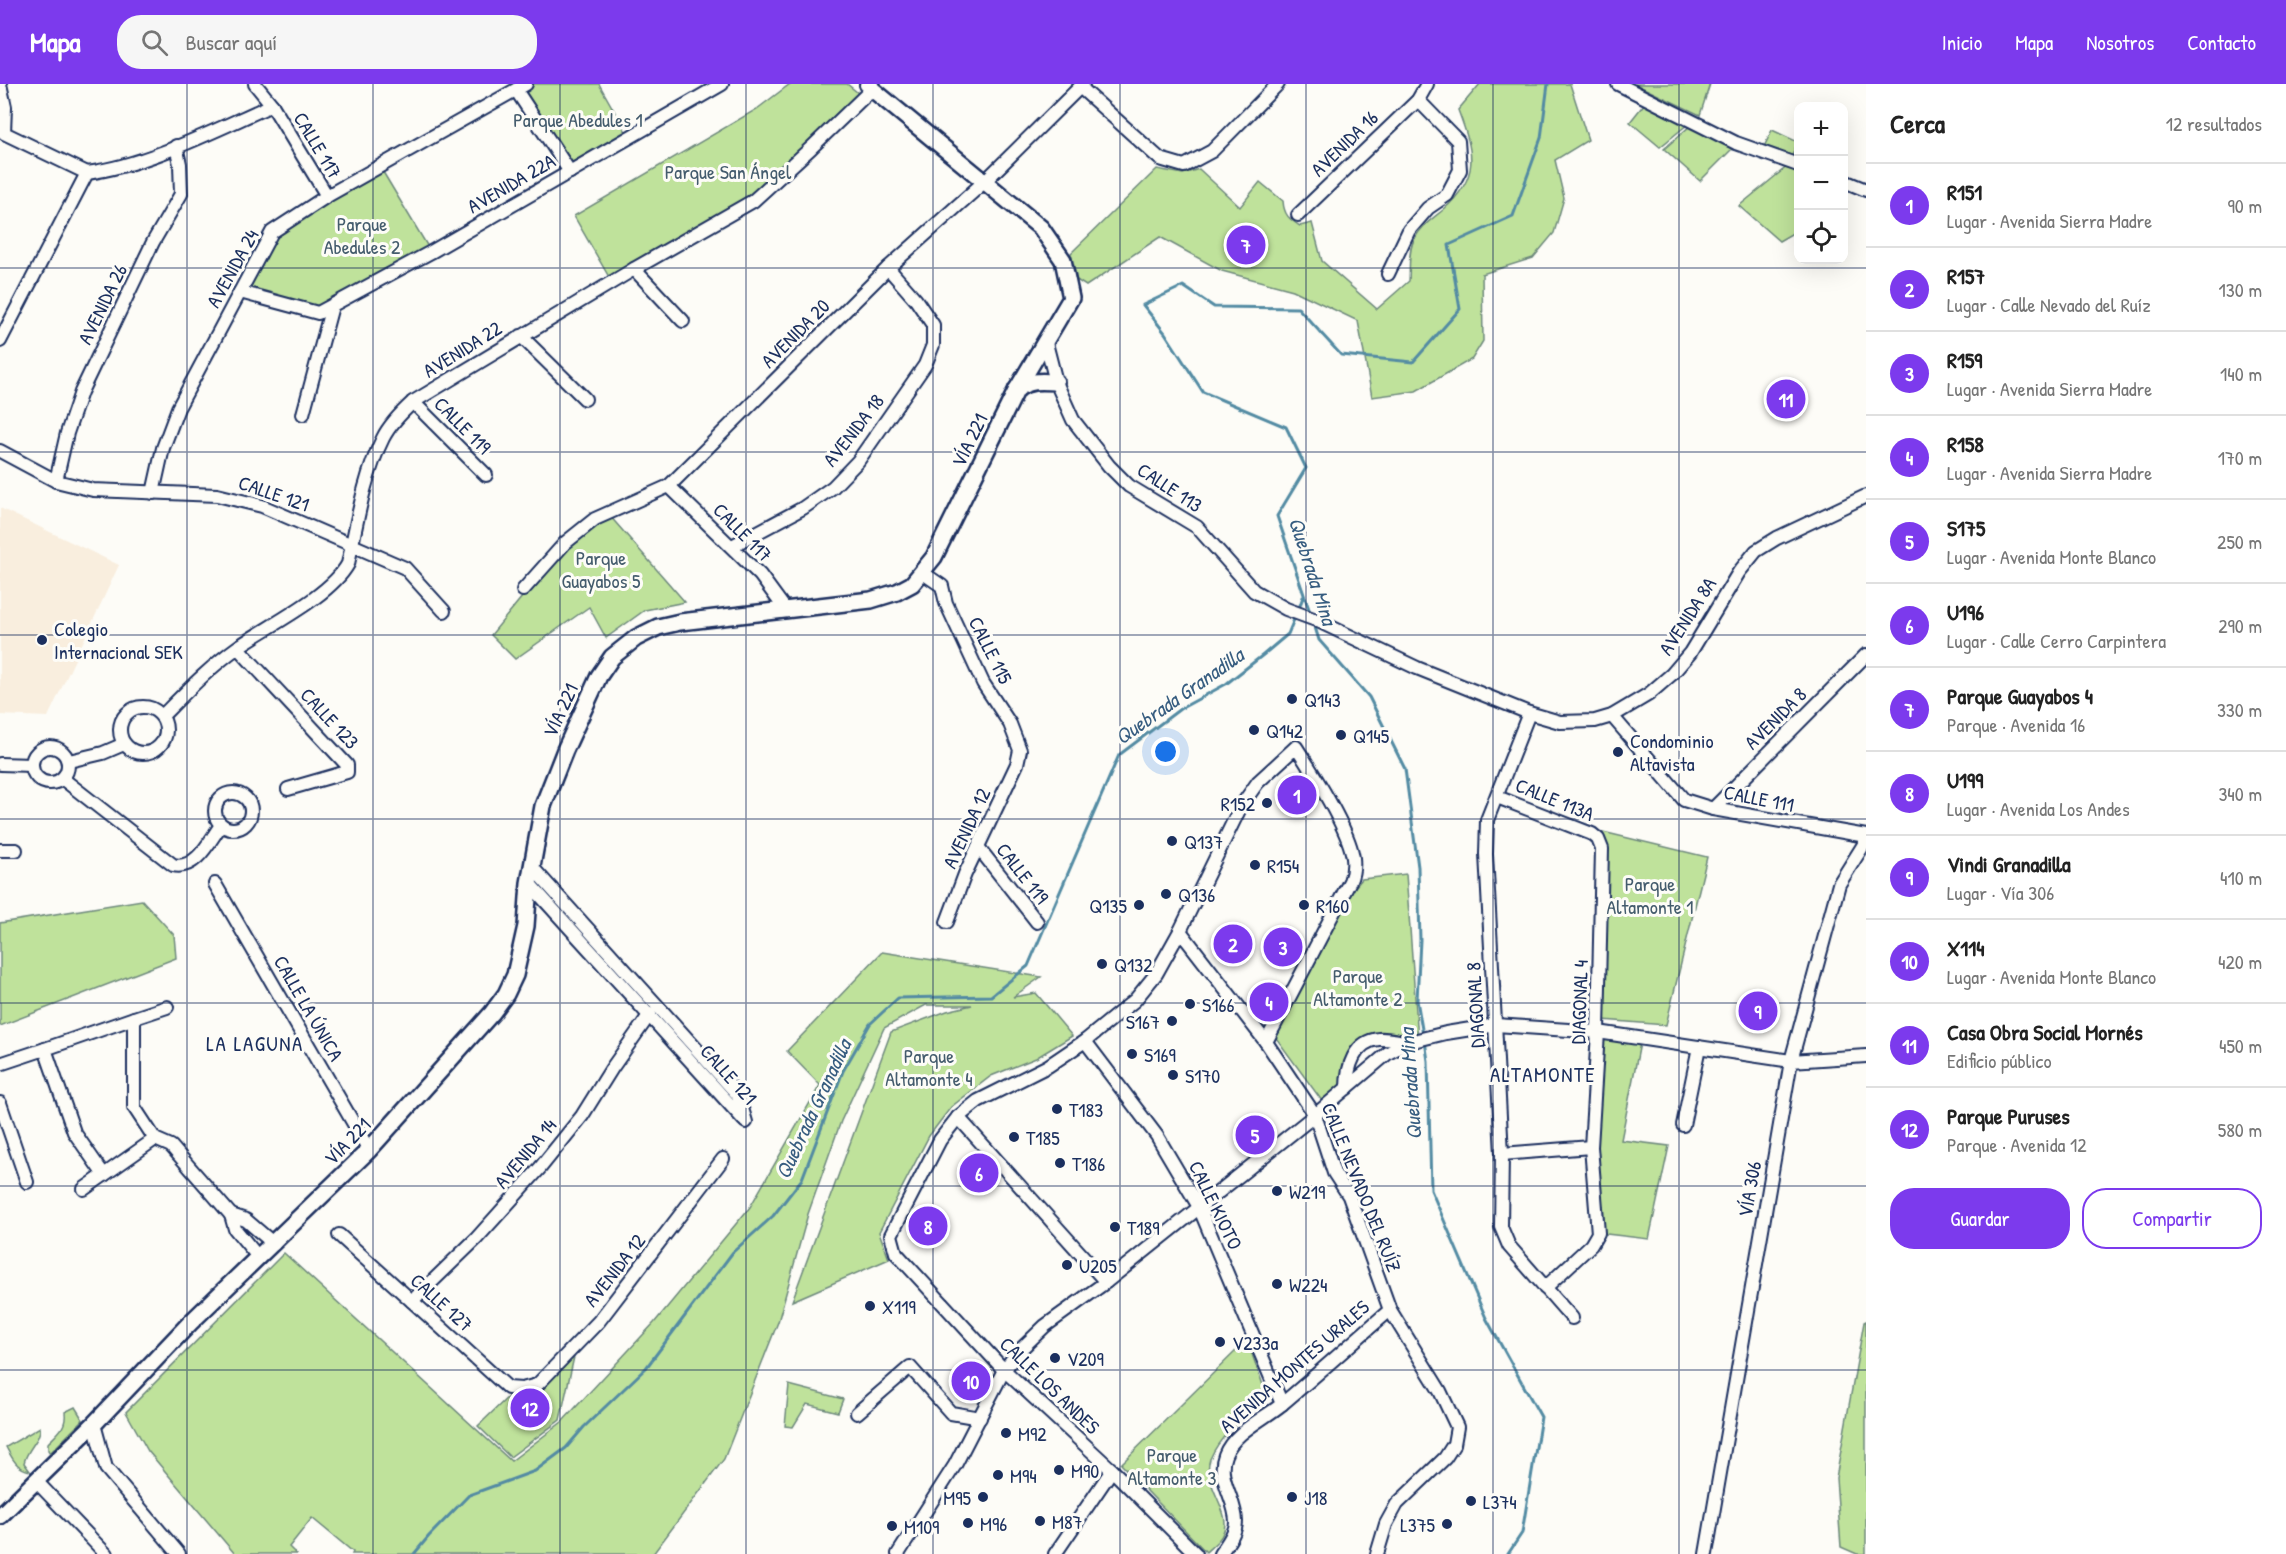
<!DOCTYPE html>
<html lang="es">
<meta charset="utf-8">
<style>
:root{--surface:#fff;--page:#f6f6f6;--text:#222;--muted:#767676;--line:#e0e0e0;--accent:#7c3aed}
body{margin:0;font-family:"Patrick Hand",sans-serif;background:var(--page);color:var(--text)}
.controls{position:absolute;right:18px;top:18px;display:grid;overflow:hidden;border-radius:12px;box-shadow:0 6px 24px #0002}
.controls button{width:54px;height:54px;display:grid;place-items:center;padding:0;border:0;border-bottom:2px solid var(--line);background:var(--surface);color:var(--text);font:30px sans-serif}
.you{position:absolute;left:1166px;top:668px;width:21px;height:21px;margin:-15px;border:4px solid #fff;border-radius:50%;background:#1a73e8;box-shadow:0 0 0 9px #1a73e833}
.badge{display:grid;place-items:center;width:39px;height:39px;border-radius:50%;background:var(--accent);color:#fff;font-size:20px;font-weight:700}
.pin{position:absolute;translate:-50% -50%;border:3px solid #fff;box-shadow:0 2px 6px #0006}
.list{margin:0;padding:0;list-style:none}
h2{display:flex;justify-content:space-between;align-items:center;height:78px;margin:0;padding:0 24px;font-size:26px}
h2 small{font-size:20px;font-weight:400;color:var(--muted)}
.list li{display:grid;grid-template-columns:39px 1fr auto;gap:18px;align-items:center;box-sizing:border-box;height:84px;padding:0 24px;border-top:2px solid var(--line)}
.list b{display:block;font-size:22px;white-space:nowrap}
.list p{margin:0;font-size:20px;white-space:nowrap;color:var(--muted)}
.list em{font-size:20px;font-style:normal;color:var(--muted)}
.actions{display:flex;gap:12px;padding:18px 24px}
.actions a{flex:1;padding:14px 0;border:2px solid var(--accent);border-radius:24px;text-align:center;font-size:21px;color:var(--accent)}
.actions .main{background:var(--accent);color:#fff}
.icon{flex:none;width:33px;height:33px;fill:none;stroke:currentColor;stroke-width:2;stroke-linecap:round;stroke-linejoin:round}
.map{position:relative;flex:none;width:1866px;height:1470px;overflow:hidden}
header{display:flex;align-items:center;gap:36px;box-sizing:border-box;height:84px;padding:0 30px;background:var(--accent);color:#fff}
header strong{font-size:28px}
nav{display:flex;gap:33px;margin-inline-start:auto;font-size:21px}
.search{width:420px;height:54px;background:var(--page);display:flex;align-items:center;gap:15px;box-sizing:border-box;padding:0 21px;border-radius:24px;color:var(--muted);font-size:22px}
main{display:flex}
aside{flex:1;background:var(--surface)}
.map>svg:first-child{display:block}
.built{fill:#f9eede}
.green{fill:#bfe29b;stroke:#6d887c;stroke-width:1.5}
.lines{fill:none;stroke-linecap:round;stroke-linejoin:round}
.stream{stroke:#538ba3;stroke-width:3}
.minor-casing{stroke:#1b2f5e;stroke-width:16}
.major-casing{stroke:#1b2f5e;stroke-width:20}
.minor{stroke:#fdfcf7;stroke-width:12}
.major{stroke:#fdfcf7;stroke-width:15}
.grid{fill:none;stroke:#1b2f5e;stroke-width:1.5;stroke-opacity:0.55}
.poi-dot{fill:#1b2f5e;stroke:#fdfcf7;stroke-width:2}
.labels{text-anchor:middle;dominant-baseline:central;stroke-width:6;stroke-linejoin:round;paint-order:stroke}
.park-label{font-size:20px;fill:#445c6d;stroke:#fdfcf7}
.street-label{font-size:20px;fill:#1b2f5e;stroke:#fdfcf7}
.poi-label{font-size:20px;fill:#1b2f5e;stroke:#fdfcf7;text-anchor:start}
.water-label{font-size:21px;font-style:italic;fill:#375d80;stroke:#fdfcf7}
.neighbourhood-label{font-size:21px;letter-spacing:1.5px;fill:#1b2f5e;stroke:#fdfcf7}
</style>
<header>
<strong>Mapa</strong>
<div class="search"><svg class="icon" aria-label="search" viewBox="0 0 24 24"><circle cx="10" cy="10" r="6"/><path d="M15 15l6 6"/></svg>Buscar aquí</div>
<nav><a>Inicio</a><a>Mapa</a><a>Nosotros</a><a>Contacto</a></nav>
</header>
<main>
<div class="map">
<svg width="1866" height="1470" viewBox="0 0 1866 1470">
<rect width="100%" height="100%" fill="#fdfcf7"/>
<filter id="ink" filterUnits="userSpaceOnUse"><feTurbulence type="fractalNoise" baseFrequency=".0167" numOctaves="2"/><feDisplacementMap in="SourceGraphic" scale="12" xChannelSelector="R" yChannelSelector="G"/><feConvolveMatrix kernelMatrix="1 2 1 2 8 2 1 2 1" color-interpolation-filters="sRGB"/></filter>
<g filter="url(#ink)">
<path class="built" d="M0,424L119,481L48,633L0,631Z"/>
<g class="green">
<path d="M526,0H599L630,55L570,88L516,6Z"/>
<path d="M790,0H847L863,13L753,117L609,193L574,132L757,25Z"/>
<path d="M1480,0H1570L1588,56L1555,76L1564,114L1554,149L1533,174L1482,190L1483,257L1472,275L1416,307L1372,313L1358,237L1293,206L1222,187L1160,153L1086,202L1072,193L1071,169L1157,85L1183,90L1199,85L1240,123L1260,98L1283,117C1284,131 1289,135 1300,142L1312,139L1322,177L1377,225L1409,197C1410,185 1408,166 1414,156C1420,143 1432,135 1443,126C1481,93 1474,69 1458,26Z"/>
<path d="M1635,0H1710L1700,31Z"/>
<path d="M1645,19L1688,40L1660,63L1630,38Z"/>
<path d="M1690,42L1734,63L1700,97L1664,65Z"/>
<path d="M1772,46L1798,58L1790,76L1764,63Z"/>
<path d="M1789,81L1798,85V146L1779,157L1739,122Z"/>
<path d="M380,83L431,168L318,229L240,208L272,148Z"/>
<path d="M609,431L685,518L645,526L606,554L589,523L515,575L491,551L553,475Z"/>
<path d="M1603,748L1707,773L1666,941L1603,936Z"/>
<path d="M1406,790L1418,955L1363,963L1347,996L1322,1017L1271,947L1336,825L1362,795Z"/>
<path d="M142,816L174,851L176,874L0,942V839Z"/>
<path d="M882,868L1041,893L1013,913L1036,909L1072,952L1036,974L991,992L951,1023L929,1052L879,1148L889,1175L792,1217L891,948L947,927L972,921H926L884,944L841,1037L808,1130L778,1238L724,1375L653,1470H352L353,1468L312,1434L289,1463L296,1470H235L148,1367L126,1328L284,1169L511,1377L562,1338L654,1239L750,1123L820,1001L787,967Z"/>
<path d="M1605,951L1640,959L1621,1056L1669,1062L1649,1155L1598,1149L1595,1068Z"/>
<path d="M1866,1237V1470H1857L1841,1463L1836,1394L1864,1238Z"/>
<path d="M1247,1256L1268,1315C1247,1332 1221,1348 1210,1375C1201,1401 1235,1429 1222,1451C1219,1457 1211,1463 1206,1468L1121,1380Z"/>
<path d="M572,1271L574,1273L560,1336L510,1373L478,1342L511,1310L523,1312L535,1308Z"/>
<path d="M789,1301L843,1315L838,1328L807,1320L793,1343L785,1342Z"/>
<path d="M75,1323L83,1336L50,1369L48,1366V1359C58,1349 67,1343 65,1328Z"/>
<path d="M40,1343C41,1356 27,1364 24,1379L30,1387C16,1384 12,1374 6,1363Z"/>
</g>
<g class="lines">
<g class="stream">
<path d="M1298,527L1303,513"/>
<path d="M1311,531L1277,432L1306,384L1286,343L1203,308L1165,249L1143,221L1183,202L1214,223L1298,224L1341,271L1413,278L1460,225L1449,161L1513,132L1541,54L1548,0"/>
<path d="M1314,540L1319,556L1369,613L1405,685L1418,783L1420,856L1417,916L1423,951"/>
<path d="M1425,957L1428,977L1431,1106L1486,1234L1541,1333L1522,1449L1508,1470"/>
<path d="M414,1470L429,1452L469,1411L535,1387L566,1364L584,1343L646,1284L733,1168L773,1132L802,1095L843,987L870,940L898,914L991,912L1028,882L1119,671L1180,625L1226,600L1263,571L1288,550L1295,533"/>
</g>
<defs>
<g id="minor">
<path d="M0,0L5,23L4,49L87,89"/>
<path d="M255,0L272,21L327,112"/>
<path d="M1618,0L1736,59L1798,81"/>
<path d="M1080,3L1160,75L1184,82L1212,67L1278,0"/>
<path d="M516,6L570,88"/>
<path d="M87,89C148,81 215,46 272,21"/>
<path d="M1844,97L1866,106"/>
<path d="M1298,131L1418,16L1427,0"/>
<path d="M634,185L683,237"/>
<path d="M1388,190L1409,146L1428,124L1447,111L1460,86L1458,57L1418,16"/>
<path d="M240,208L318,229L431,168L722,0"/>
<path d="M521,252L585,315"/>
<path d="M0,257L87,89"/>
<path d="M1046,259L1056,298L1073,336L1109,382L1129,402L1197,443L1254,507L1286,525L1316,536L1417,584L1529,629L1560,638L1595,637L1612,632L1649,610L1672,590L1690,569L1739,488L1756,467L1777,454L1866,412"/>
<path d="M413,318L486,391"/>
<path d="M303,330L332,222"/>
<path d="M0,367L56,397L93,406L217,411L262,422L405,484L444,527"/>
<path d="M56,397L67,349L81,308L153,158L181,110L180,80L176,62"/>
<path d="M669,402L760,491L785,525"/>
<path d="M153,409L163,364L178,324L272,148L327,112L526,0"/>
<path d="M732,462L803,424L833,403L858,377L925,281L933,261V241L916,216L888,184"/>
<path d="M923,489L942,502L946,519L983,599L1010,640L1020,666L1017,680L965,790L947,838"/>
<path d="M523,506L565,459L595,435L669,402L888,184L984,98L1083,0"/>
<path d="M238,564L347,681V688L288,705"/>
<circle cx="143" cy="646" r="23"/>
<path d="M1529,629L1487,736L1486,770L1502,1070L1501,1143L1509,1162L1572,1234"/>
<path d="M162,632C186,608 210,583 238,563C270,541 330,512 348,480C357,438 364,392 383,354C390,340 401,329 413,318L634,185L753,117L811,64L872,5L866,1"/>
<path d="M1612,632L1684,716L1713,725L1866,752"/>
<circle cx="50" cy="681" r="18"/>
<path d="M69,677L103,669L124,660"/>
<path d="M0,680L32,681"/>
<path d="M63,695L173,781C196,787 210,756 221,741"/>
<circle cx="233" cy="727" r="18"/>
<path d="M1497,713L1592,750L1598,755L1602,765L1598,948L1591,1063L1598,1149L1591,1161L1545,1204"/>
<path d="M1713,725L1866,571"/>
<path d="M978,763L1037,838"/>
<path d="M0,766H16"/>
<path d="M532,783L738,1011L746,1038"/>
<path d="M529,799L744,1036"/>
<path d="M215,800L369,1066"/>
<path d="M1180,847L1266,958L1315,1031L1334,1089L1349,1112L1390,1226L1440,1307L1457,1343L1454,1360L1445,1374L1397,1420L1386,1440L1377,1470"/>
<path d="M167,923L134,934V1023L155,1055L171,1062L231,1131"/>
<path d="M1085,957L1157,1052L1199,1123L1282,1320"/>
<path d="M0,980L45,965"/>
<path d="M1347,1004C1347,984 1354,957 1379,955C1389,954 1399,958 1409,958"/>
<path d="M0,1019L27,1098"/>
<path d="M958,1033L1106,1198"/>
<path d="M1683,1041L1699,963"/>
<path d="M1502,1070L1591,1063"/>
<path d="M104,1091L74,1048L45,965L134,934"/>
<path d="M84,1105L155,1055"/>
<path d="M339,1151L508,1304L522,1305L537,1301L599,1237L723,1075"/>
<path d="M259,1174L235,1145L231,1131L246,1136L274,1160"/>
<path d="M412,1217L476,1155L540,1084L582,1032L612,984L650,930"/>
<path d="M857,1329L910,1283L951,1329L980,1334"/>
<path d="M94,1340L106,1384L179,1470"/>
<path d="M36,1397L106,1470"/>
<path d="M898,1470L955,1381L1004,1286L1018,1268L1045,1242L1106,1198L1315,1031L1388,969L1409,958L1446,949L1496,941L1598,948L1791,977L1866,972"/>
<path d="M1055,1470L1112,1386"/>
<path d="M1196,1470L1112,1386L1004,1286L896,1169L891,1151L940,1056L958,1033L978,1017L1048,982L1085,957L1135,916L1156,890L1180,847L1241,722L1258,698L1296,663C1313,689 1349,745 1353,774C1354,783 1353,790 1350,797L1266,958"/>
<path d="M1220,1470C1226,1461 1236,1449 1236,1438C1236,1415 1216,1394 1225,1371C1234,1348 1264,1335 1282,1320C1319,1289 1354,1257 1390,1226"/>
<path d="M1706,1470L1791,977L1839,800L1866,757"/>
</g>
<g id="major">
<path d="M1017,305C1030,296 1040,297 1056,298"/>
<path d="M0,1432L94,1340L190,1239L369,1066L492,929L506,910L515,891L526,842L529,799L543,722L565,666L599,592L612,573L636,554L658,543L680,538L871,516L897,508L912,500L934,473L1017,305L1071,214L1063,176L1041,144L872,5L870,0"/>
</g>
</defs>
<use href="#minor" class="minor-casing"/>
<use href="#major" class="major-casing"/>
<use href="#minor" class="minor"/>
<use href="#major" class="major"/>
</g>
</g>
<path class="grid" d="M187,0V1470M373,0V1470M560,0V1470M746,0V1470M933,0V1470M1120,0V1470M1306,0V1470M1493,0V1470M1679,0V1470M0,184H1866M0,368H1866M0,551H1866M0,735H1866M0,919H1866M0,1102H1866M0,1286H1866"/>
<g class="poi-dot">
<circle cx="42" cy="556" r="6"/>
<circle cx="1292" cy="615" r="6"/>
<circle cx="1254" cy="646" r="6"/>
<circle cx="1341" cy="651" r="6"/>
<circle cx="1618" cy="668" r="6"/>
<circle cx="1267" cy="719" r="6"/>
<circle cx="1172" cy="757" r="6"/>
<circle cx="1255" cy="781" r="6"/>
<circle cx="1166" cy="810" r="6"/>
<circle cx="1139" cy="821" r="6"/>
<circle cx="1304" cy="821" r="6"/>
<circle cx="1102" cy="880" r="6"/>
<circle cx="1190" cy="920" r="6"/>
<circle cx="1172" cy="937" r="6"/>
<circle cx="1132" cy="970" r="6"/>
<circle cx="1173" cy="991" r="6"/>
<circle cx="1057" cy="1025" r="6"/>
<circle cx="1014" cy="1053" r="6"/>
<circle cx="1060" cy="1079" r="6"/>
<circle cx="1277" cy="1107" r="6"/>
<circle cx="1115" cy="1143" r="6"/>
<circle cx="1067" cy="1181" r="6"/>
<circle cx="1277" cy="1200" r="6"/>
<circle cx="870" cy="1222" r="6"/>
<circle cx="1220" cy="1258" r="6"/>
<circle cx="1055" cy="1274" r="6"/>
<circle cx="1006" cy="1349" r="6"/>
<circle cx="1059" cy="1386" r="6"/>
<circle cx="998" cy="1391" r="6"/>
<circle cx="983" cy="1413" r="6"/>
<circle cx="1292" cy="1413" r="6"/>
<circle cx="1471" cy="1417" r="6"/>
<circle cx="1040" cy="1437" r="6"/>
<circle cx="968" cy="1439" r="6"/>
<circle cx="1447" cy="1440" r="6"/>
<circle cx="892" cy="1442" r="6"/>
</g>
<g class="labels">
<g class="park-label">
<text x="578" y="35">Parque Abedules 1</text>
<text x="728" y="87">Parque San Ángel</text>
<text x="362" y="139">Parque<tspan x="362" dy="23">Abedules 2</tspan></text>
<text x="601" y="473">Parque<tspan x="601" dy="23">Guayabos 5</tspan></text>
<text x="1650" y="799">Parque<tspan x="1650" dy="23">Altamonte 1</tspan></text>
<text x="1358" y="891">Parque<tspan x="1358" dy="23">Altamonte 2</tspan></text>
<text x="929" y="971">Parque<tspan x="929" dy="23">Altamonte 4</tspan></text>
<text x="1172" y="1370">Parque<tspan x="1172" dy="23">Altamonte 3</tspan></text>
</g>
<g class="street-label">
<text transform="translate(1344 59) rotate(-44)">AVENIDA 16</text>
<text transform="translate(318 61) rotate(59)">CALLE 117</text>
<text transform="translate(511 99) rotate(-30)">AVENIDA 22A</text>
<text transform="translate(232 184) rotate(-61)">AVENIDA 24</text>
<text transform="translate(102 220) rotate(-64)">AVENIDA 26</text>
<text transform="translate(795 249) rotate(-45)">AVENIDA 20</text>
<text transform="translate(462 265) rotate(-32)">AVENIDA 22</text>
<text transform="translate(463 341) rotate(45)">CALLE 119</text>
<text transform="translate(853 346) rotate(-52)">AVENIDA 18</text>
<text transform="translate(969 356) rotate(-64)">VÍA 221</text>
<text transform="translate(1170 403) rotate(33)">CALLE 113</text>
<text transform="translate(274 409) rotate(19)">CALLE 121</text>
<text transform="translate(743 448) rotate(45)">CALLE 117</text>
<text transform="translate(1687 532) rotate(-57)">AVENIDA 8A</text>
<text transform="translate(991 566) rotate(63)">CALLE 115</text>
<text transform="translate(560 626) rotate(-65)">VÍA 221</text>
<text transform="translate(330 634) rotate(47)">CALLE 123</text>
<text transform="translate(1775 634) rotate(-45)">AVENIDA 8</text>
<text transform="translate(1759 714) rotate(11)">CALLE 111</text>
<text transform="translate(1555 715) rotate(22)">CALLE 113A</text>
<text transform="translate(966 744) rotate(-65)">AVENIDA 12</text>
<text transform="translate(1023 789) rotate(52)">CALLE 119</text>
<text transform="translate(1579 918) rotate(-88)">DIAGONAL 4</text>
<text transform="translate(1475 921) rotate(-93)">DIAGONAL 8</text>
<text transform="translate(309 924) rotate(60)">CALLE LA ÚNICA</text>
<text transform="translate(729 990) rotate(48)">CALLE 121</text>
<text transform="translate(347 1057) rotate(-46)">VÍA 221</text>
<text transform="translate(525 1069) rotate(-50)">AVENIDA 14</text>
<text transform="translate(1362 1103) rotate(68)">CALLE NEVADO DEL RUÍZ</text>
<text transform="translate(1749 1105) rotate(-80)">VÍA 306</text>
<text transform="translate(1216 1121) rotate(64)">CALLE KIOTO</text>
<text transform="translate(614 1186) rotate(-52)">AVENIDA 12</text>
<text transform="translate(442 1218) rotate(42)">CALLE 127</text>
<text transform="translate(1294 1282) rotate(-41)">AVENIDA MONTES URALES</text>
<text transform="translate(1050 1301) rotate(44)">CALLE LOS ANDES</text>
</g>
<g class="poi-label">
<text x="54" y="544">Colegio<tspan x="54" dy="23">Internacional SEK</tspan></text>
<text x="1304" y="615">Q143</text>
<text x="1266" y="646">Q142</text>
<text x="1353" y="651">Q145</text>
<text x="1630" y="656">Condominio<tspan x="1630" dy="23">Altavista</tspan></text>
<text x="1255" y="719" text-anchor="end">R152</text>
<text x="1184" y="757">Q137</text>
<text x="1267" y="781">R154</text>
<text x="1178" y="810">Q136</text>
<text x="1127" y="821" text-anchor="end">Q135</text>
<text x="1316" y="821">R160</text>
<text x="1114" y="880">Q132</text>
<text x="1202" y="920">S166</text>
<text x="1160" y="937" text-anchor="end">S167</text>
<text x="1144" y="970">S169</text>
<text x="1185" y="991">S170</text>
<text x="1069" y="1025">T183</text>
<text x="1026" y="1053">T185</text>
<text x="1072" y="1079">T186</text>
<text x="1289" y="1107">W219</text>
<text x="1127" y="1143">T189</text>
<text x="1079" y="1181">U205</text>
<text x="1289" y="1200">W224</text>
<text x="882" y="1222">X119</text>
<text x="1232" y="1258">V233a</text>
<text x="1067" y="1274">V209</text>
<text x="1018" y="1349">M92</text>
<text x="1071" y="1386">M90</text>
<text x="1010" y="1391">M94</text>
<text x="971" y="1413" text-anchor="end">M95</text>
<text x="1304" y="1413">J18</text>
<text x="1483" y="1417">L374</text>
<text x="1052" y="1437">M87</text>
<text x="980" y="1439">M96</text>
<text x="1435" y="1440" text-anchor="end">L375</text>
<text x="904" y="1442">M109</text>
</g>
<g class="water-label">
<text transform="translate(1313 487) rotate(72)">Quebrada Mina</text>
<text transform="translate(1179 612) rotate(-35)">Quebrada Granadilla</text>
<text transform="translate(1410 1000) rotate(-94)">Quebrada Mina</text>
<text transform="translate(813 1025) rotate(-65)">Quebrada Granadilla</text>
</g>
<g class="neighbourhood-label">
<text x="255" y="959">LA LAGUNA</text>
<text x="1543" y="990">ALTAMONTE</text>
</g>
</g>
</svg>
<div class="controls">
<button>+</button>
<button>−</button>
<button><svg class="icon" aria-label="locate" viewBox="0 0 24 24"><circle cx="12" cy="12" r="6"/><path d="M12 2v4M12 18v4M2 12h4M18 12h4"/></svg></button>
</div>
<div class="you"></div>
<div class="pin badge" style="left:1297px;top:711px">1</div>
<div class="pin badge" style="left:1233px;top:860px">2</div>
<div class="pin badge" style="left:1283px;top:863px">3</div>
<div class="pin badge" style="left:1269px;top:918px">4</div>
<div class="pin badge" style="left:1255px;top:1051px">5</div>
<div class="pin badge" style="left:979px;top:1089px">6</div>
<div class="pin badge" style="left:1246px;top:161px">7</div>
<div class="pin badge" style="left:928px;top:1142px">8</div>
<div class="pin badge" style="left:1758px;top:927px">9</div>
<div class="pin badge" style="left:971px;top:1297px">10</div>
<div class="pin badge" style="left:1786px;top:315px">11</div>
<div class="pin badge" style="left:530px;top:1324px">12</div>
</div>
<aside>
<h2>Cerca<small>12 resultados</small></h2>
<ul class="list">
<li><span class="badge">1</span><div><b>R151</b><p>Lugar · Avenida Sierra Madre</p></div><em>90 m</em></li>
<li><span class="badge">2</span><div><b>R157</b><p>Lugar · Calle Nevado del Ruíz</p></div><em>130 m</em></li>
<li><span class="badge">3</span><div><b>R159</b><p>Lugar · Avenida Sierra Madre</p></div><em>140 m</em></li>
<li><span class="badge">4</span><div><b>R158</b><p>Lugar · Avenida Sierra Madre</p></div><em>170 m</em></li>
<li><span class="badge">5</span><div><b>S175</b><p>Lugar · Avenida Monte Blanco</p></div><em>250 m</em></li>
<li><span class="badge">6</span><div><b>U196</b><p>Lugar · Calle Cerro Carpintera</p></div><em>290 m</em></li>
<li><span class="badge">7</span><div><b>Parque Guayabos 4</b><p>Parque · Avenida 16</p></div><em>330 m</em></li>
<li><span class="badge">8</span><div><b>U199</b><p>Lugar · Avenida Los Andes</p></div><em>340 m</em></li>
<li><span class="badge">9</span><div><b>Vindi Granadilla</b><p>Lugar · Vía 306</p></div><em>410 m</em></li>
<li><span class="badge">10</span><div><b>X114</b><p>Lugar · Avenida Monte Blanco</p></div><em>420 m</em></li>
<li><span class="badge">11</span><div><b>Casa Obra Social Mornés</b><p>Edificio público</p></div><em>450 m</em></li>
<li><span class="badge">12</span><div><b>Parque Puruses</b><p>Parque · Avenida 12</p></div><em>580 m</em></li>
</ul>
<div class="actions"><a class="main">Guardar</a><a>Compartir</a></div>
</aside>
</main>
